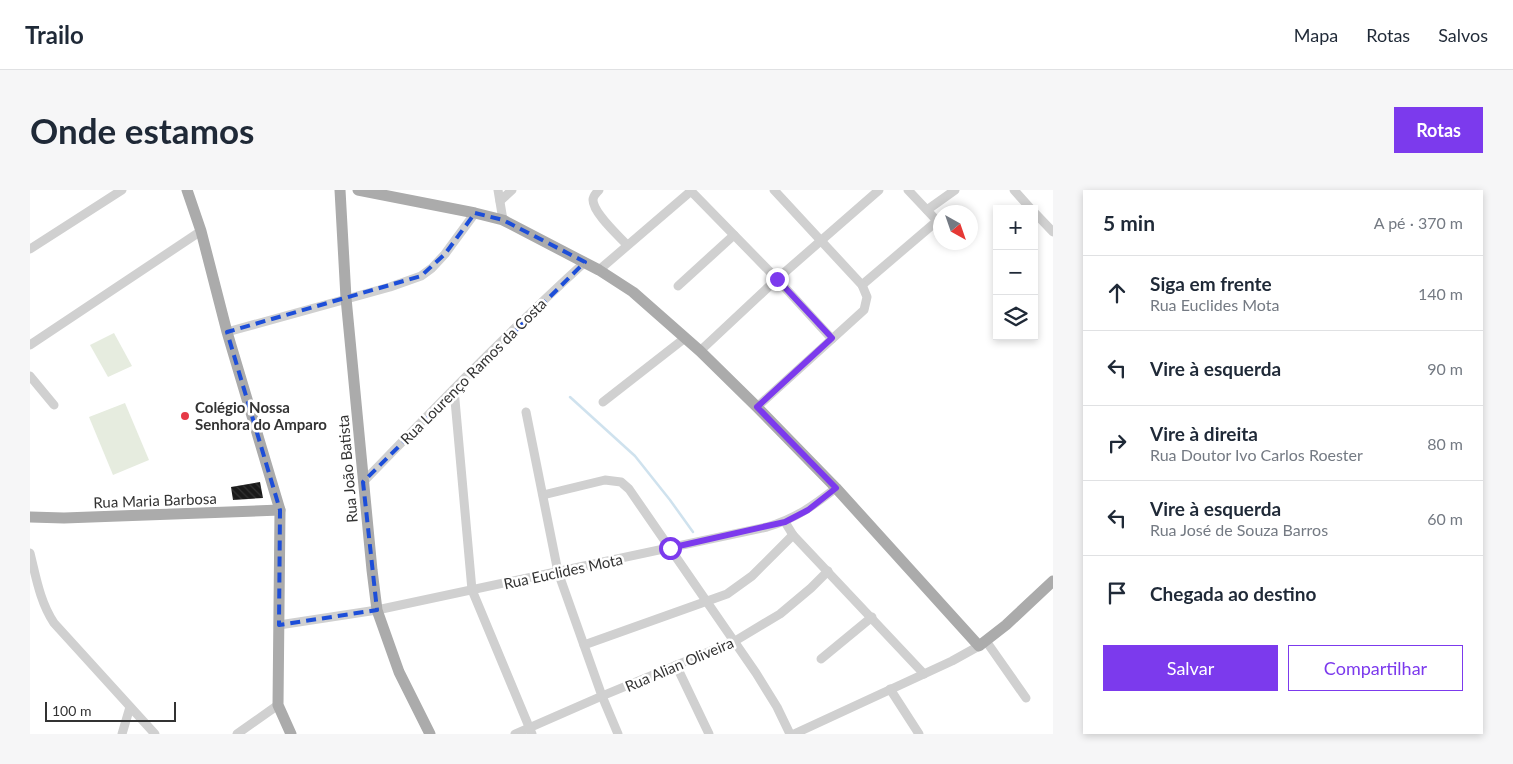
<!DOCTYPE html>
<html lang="pt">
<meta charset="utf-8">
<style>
:root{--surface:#fff;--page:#f6f6f7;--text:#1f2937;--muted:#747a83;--line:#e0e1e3;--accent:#7c3aed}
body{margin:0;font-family:Lato,sans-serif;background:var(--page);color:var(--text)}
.controls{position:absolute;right:15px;top:15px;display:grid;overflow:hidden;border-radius:0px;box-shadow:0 2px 8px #0003}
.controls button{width:45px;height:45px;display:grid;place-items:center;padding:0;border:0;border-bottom:1px solid var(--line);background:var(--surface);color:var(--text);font:25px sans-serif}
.compass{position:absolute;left:903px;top:15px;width:45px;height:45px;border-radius:50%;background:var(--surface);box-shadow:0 2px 8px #0003;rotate:140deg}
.scale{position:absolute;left:15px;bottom:12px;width:131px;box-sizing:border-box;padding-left:5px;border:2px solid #333;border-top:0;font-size:14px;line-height:18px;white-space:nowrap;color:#333;-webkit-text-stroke:4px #fff;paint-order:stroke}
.stop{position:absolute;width:15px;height:15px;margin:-11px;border:4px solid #7c3aed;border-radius:50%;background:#fff}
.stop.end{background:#7c3aed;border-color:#fff;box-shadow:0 1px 5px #0008}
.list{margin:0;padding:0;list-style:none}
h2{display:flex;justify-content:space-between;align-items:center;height:65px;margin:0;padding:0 20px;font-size:21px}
h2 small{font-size:16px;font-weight:400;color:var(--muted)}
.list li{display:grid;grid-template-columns:32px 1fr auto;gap:15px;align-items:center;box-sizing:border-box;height:75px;padding:0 20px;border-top:1px solid var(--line)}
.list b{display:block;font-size:19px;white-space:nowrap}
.list p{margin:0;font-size:16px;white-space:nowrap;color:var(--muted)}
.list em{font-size:16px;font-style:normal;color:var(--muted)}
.actions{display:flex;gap:10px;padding:15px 20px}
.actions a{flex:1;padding:11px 0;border:1px solid var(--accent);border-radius:0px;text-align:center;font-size:18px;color:var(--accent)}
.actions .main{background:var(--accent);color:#fff}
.icon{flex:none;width:28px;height:28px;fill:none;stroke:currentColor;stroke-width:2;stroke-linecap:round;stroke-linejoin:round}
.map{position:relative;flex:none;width:1023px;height:544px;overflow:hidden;border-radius:0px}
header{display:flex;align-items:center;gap:30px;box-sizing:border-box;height:70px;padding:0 25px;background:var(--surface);border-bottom:1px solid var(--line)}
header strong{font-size:24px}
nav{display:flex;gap:28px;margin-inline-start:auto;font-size:18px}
.intro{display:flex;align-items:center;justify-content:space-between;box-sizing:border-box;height:120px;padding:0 30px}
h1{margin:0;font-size:35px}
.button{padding:12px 22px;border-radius:0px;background:var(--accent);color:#fff;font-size:18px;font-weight:700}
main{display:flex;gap:30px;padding:0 30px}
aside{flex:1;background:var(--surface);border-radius:0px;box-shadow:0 2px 8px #0003}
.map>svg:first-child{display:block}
.green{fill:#e6ecdf}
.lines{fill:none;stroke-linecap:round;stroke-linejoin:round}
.stream{stroke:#cfe2ee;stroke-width:2.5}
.building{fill:url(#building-back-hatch)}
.minor{stroke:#d0d0d0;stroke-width:9}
.major{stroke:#ababab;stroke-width:11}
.route{stroke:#7c3aed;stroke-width:6}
.marked{fill:none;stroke:#1d4ed8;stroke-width:4;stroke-dasharray:10 6;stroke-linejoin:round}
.poi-dot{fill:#e63946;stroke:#fff;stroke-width:2}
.labels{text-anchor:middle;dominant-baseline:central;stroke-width:5;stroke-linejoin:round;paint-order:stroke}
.street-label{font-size:15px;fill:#333;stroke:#fff}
.poi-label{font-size:15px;font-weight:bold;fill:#333;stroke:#fff;text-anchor:start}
</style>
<header>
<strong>Trailo</strong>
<nav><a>Mapa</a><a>Rotas</a><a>Salvos</a></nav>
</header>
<div class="intro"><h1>Onde estamos</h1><a class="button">Rotas</a></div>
<main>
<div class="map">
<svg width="1023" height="544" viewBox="0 0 1023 544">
<defs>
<pattern id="building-back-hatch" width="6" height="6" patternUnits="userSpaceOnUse" patternTransform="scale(1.25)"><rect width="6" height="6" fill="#1a1a1a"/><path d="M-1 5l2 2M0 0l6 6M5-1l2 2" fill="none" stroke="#333"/></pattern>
</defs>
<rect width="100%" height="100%" fill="#fff"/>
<g class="green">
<path d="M84,143L102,176L78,187L60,155Z"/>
<path d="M95,213L119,270L83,285L59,227Z"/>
</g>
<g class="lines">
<path class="stream" d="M540,207L605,266L640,310L663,342"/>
</g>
<path class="building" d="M230,292L233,308L203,310L201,297Z"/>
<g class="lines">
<g class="minor">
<path d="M468,0L473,30"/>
<path d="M569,0C566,3 563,6 563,10C563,23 589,46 597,55"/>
<path d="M660,0L747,89L802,149"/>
<path d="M878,0L910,34"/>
<path d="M984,0L1001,19"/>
<path d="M470,11L482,0"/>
<path d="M897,20L925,0"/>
<path d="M1004,22L1023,42"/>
<path d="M0,59L92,0"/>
<path d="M569,80L661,1"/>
<path d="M832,95L907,31"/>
<path d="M648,96L704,45"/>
<path d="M197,142L360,97L391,86L402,78L415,64L445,23"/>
<path d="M0,155L171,41"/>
<path d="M670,161L747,89L849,0"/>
<path d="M0,186L24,215"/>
<path d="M424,199L442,400L502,544"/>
<path d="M573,212L655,148"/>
<path d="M727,217L834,120L837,107L832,95L744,0"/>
<path d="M496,222L528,382L572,506L588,544"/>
<path d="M333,292C406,217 478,142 555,72"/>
<path d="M513,305L575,290L591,292L599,299L726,483L747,517L760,544"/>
<path d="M755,332L763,345L894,484"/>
<path d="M0,363C6,387 10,412 24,433L125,544"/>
<path d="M249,435L347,420L737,337C765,329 783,316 806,298"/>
<path d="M956,451L996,508"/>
<path d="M554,455L697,404L722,386L763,345"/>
<path d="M791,469L842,427"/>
<path d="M646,475L679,544"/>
<path d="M860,499L889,544"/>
<path d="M92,544L100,517"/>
<path d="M207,544L248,515"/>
<path d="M485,544L572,506L705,451L750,424L781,398L798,381"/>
<path d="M764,544L922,471L949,456"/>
</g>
<g class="major">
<path d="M157,0L171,41L197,142L250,320L248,515L261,544"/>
<path d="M310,0L316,108L342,380L347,420L369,482L400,544"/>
<path d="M328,0L445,23L473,30L569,80L603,102L670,161L727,217L806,298L949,456L976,435L1023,391"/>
<path d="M0,327L34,328L250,320"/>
</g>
</g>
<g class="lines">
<path class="route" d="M640,358L755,332L778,320L806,298L727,217L802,148L747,89"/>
</g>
<path class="marked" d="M445,23L473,30L555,72L333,292L347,420L249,435L250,320L197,142L391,86L415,64Z"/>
<circle class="poi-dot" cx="155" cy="226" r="5"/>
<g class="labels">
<g class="street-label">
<text transform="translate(443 181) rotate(-45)">Rua Lourenço Ramos da Costa</text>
<text transform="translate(317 279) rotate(-95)">Rua João Batista</text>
<text transform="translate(125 310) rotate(-2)">Rua Maria Barbosa</text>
<text transform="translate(533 381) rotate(-12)">Rua Euclides Mota</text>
<text transform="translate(649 474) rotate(-23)">Rua Alian Oliveira</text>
</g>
<g class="poi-label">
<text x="165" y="217">Colégio Nossa<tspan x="165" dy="17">Senhora do Amparo</tspan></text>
</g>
</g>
</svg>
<div class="controls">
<button>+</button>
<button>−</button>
<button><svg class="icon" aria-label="layers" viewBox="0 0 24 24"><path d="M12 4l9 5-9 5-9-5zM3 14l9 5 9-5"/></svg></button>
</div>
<svg class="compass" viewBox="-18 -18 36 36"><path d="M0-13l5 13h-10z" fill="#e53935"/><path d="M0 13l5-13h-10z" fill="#747a83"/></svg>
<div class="scale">100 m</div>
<div class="stop" style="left:640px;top:358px"></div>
<div class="stop end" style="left:747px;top:89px"></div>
</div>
<aside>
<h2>5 min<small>A pé · 370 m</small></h2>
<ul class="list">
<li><svg class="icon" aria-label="ahead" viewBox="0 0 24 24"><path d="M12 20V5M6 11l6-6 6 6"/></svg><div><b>Siga em frente</b><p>Rua Euclides Mota</p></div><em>140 m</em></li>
<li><svg class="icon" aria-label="left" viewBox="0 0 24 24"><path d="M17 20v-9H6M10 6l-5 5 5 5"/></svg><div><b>Vire à esquerda</b></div><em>90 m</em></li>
<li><svg class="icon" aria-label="right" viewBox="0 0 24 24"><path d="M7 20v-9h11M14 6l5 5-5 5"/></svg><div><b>Vire à direita</b><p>Rua Doutor Ivo Carlos Roester</p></div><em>80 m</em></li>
<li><svg class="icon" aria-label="left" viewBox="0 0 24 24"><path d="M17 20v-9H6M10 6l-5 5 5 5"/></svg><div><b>Vire à esquerda</b><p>Rua José de Souza Barros</p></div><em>60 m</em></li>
<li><svg class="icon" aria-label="arrive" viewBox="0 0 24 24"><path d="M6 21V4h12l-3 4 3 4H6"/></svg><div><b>Chegada ao destino</b></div></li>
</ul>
<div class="actions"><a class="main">Salvar</a><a>Compartilhar</a></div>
</aside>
</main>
